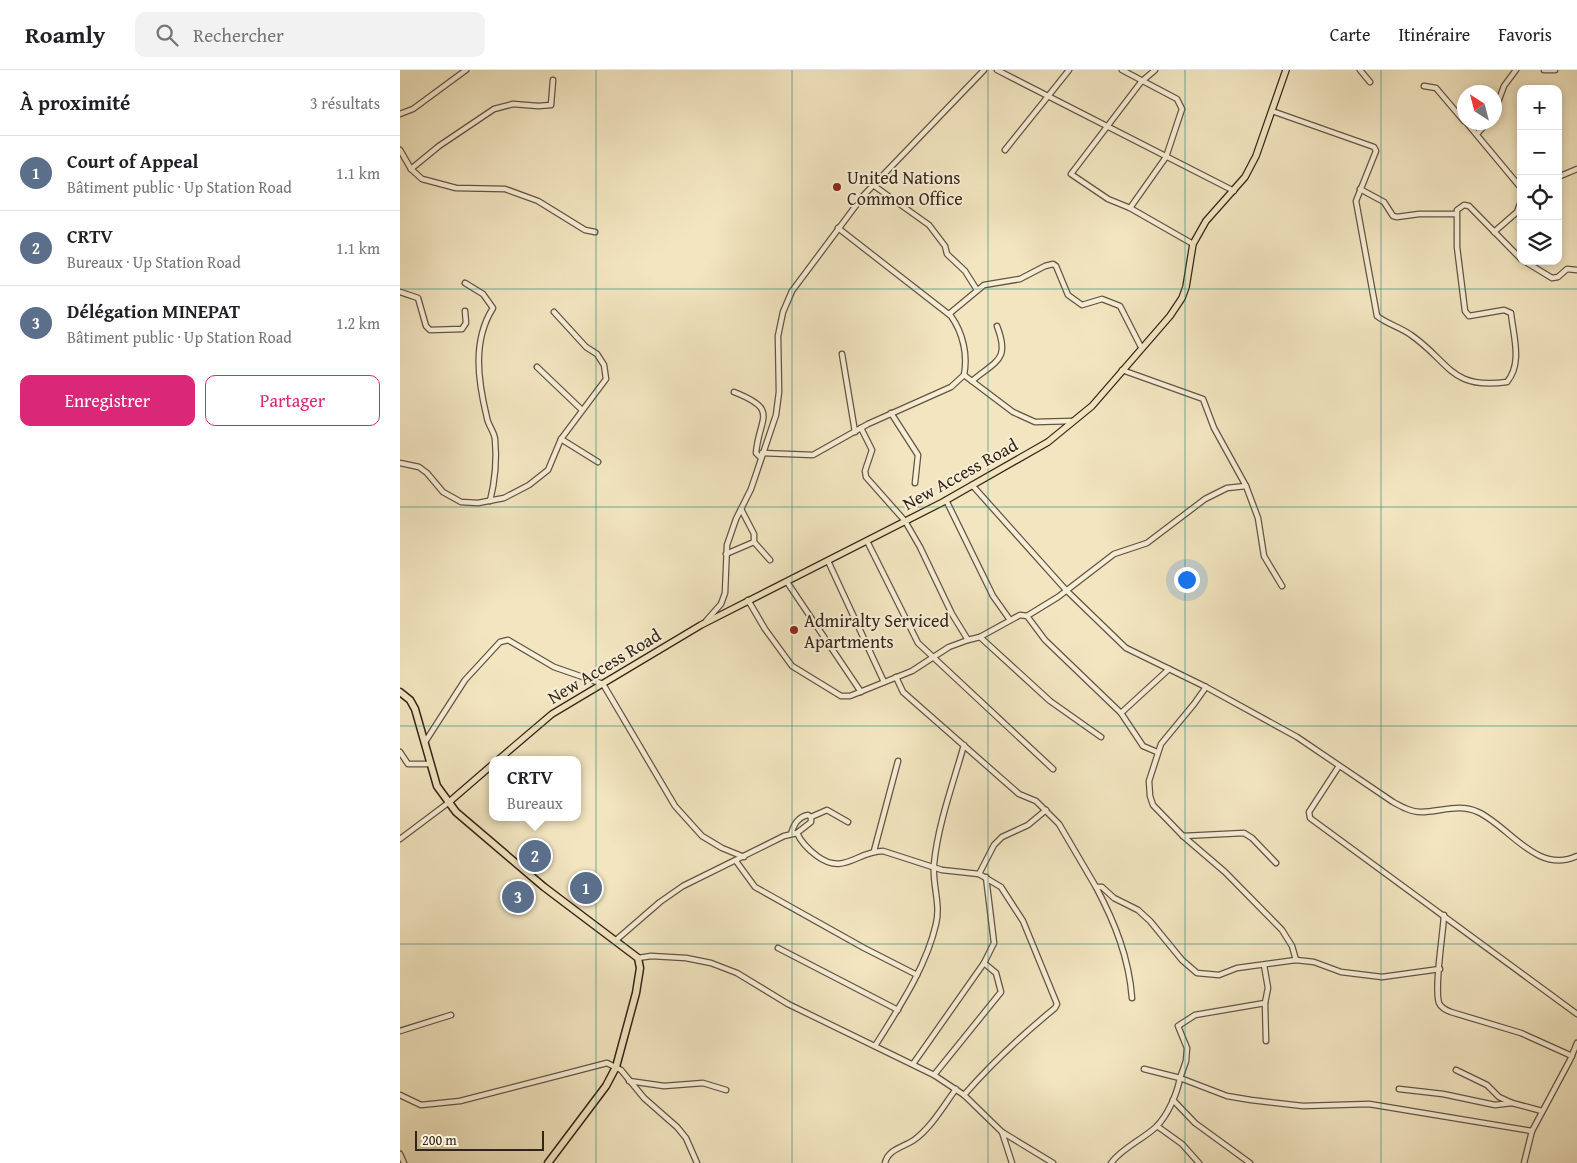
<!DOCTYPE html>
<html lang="fr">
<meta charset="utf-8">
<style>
:root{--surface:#fff;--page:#f2f2f2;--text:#202124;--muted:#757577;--line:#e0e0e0;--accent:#db2777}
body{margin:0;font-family:"Gentium Book Plus",serif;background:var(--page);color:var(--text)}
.controls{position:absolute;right:15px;top:15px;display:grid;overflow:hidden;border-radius:10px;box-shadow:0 2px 8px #0003}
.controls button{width:45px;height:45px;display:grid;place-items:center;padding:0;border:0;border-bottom:1px solid var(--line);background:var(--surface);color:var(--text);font:25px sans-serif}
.compass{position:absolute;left:1057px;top:15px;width:45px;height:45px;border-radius:50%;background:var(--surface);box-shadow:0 2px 8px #0003;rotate:324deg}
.scale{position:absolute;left:15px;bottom:12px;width:129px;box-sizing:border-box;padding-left:5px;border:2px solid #33241a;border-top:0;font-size:14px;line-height:18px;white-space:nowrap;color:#33241a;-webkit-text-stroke:4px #f7eed6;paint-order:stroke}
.you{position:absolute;left:786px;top:509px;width:18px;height:18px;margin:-12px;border:4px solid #fff;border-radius:50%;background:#1a73e8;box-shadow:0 0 0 8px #1a73e833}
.badge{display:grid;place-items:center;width:32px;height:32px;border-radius:50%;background:var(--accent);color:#fff;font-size:16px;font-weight:700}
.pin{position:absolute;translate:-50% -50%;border:2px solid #fff;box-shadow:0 1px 5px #0006}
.popup{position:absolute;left:89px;top:686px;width:92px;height:65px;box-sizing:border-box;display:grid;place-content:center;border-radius:10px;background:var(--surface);filter:drop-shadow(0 1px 4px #0005);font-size:16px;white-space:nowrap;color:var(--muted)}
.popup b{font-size:19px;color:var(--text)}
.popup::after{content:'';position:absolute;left:50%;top:100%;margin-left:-10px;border:10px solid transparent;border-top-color:var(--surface)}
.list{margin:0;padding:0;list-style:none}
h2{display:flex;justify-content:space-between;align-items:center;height:65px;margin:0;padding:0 20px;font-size:21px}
h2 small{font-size:16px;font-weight:400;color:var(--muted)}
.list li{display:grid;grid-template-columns:32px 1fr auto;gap:15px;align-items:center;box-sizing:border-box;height:75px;padding:0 20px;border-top:1px solid var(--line)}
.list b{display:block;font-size:19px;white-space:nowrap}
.list p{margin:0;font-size:16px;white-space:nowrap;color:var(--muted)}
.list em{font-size:16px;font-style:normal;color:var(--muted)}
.actions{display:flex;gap:10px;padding:15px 20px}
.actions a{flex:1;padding:11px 0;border:1px solid var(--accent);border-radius:10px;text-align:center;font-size:18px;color:var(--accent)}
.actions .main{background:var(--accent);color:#fff}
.icon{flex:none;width:28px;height:28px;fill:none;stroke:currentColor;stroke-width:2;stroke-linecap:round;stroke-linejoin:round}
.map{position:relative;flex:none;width:1177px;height:1093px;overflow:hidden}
header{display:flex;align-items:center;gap:30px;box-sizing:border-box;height:70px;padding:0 25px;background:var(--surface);border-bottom:1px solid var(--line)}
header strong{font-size:24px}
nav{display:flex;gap:28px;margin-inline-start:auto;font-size:18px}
.search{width:350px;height:45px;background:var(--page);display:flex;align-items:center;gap:12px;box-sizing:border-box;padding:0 18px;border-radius:10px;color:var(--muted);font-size:19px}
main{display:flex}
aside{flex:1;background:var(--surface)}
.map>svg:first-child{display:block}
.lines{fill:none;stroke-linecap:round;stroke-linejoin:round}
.minor-casing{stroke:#635444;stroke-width:7}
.major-casing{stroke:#33241a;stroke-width:8}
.highway-casing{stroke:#33241a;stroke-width:9}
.minor{stroke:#f7eed6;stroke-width:4.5}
.major{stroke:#f2e5c0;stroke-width:5.5}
.highway{stroke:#f2e5c0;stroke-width:6}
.grid{fill:none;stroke:#0f766e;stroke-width:1;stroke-opacity:0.55}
.poi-dot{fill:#8f2418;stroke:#f7eed6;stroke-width:2}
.labels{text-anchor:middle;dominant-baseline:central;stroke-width:4;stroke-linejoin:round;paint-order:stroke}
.poi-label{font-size:18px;fill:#33241a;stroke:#f7eed6;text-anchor:start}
.street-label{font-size:18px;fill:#33241a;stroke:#f7eed6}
</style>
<header>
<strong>Roamly</strong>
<div class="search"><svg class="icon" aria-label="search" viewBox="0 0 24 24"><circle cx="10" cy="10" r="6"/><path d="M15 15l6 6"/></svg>Rechercher</div>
<nav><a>Carte</a><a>Itinéraire</a><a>Favoris</a></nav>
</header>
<main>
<aside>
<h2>À proximité<small>3 résultats</small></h2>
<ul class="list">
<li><span class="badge" style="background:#5c6f8a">1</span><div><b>Court of Appeal</b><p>Bâtiment public · Up Station Road</p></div><em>1.1 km</em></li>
<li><span class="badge" style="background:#5c6f8a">2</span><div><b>CRTV</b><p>Bureaux · Up Station Road</p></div><em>1.1 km</em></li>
<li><span class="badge" style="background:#5c6f8a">3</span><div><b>Délégation MINEPAT</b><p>Bâtiment public · Up Station Road</p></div><em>1.2 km</em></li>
</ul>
<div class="actions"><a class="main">Enregistrer</a><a>Partager</a></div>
</aside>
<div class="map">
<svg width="1177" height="1093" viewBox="0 0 1177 1093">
<rect width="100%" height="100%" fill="#f2e5c0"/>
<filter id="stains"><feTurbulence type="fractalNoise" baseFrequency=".004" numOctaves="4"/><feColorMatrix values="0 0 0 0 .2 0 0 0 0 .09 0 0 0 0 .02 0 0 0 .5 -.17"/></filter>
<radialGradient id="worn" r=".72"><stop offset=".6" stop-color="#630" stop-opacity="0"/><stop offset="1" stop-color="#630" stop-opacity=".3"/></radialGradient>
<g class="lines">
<defs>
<g id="minor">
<path d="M597,0L834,121"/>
<path d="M722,0L777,29L782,39L766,87L730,138"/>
<path d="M755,0L741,12L671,104L708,129L730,138L793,174"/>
<path d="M960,0L970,12"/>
<path d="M1144,0H1155"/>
<path d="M1024,16L1036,18L1064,51"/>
<path d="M872,41L974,77L976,81L956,131L977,246C987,254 1000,257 1011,265C1050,292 1050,320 1107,312C1123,293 1113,265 1111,243L1104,240L1069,246L1065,241L1057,177V140L1064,135L1069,136L1121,189"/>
<path d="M1094,43L1104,16L1116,0"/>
<path d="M0,44L13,39L66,0"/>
<path d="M1066,52L1121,118"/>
<path d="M1077,64L1088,52"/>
<path d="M0,80L11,99L22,109L56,118L105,119L138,131L185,160L195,162"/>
<path d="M605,80L669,0"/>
<path d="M11,99L39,76L94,39L113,34L138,36L151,35L153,10"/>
<path d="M1158,107L1177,99"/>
<path d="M473,115L529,155L545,176L547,184L565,201L577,220"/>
<path d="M960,119L984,132L993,146L997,147L1019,144H1056"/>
<path d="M1094,162L1117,142L1121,131"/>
<path d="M1124,191L1152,208L1158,207L1167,199L1177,200"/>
<path d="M65,213L83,224L93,238C72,271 78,311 87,348C88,355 94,361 95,369C97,390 95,411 90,431"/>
<path d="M0,222L18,228L26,256L30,260L62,259L66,253L65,241"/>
<path d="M549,244L584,215L620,209L645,196L653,194L656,196L668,225L682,235L702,229L720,236L741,277"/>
<path d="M442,284L455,362"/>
<path d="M137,297L182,340"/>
<path d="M722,300L803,329L814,358L846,416L858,448L864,486L882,516"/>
<path d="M564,305L613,342L635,352L673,351"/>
<path d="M572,311C597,290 610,290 597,256"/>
<path d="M334,322C380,340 359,347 356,383L361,388"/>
<path d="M491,343L518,385L515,413"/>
<path d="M161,369L198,392"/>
<path d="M362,383L413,385L468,354L551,317L564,305C568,285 563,263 551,246L438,158"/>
<path d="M0,393L19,397L27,403L43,422L61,432L78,433L104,428L129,415L148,400L161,369L206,309L204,295L197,284L186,277L154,242"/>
<path d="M572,415L666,520L726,578L806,617L897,667L993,732C1002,737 1011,742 1021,742C1040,742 1059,733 1078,742C1109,756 1137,805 1177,786"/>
<path d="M546,430L593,526L610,550"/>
<path d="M467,471L518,573L653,699"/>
<path d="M354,472L370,490"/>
<path d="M326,484L354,472V464L341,439"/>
<path d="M428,491L484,612"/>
<path d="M387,512L461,622"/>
<path d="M348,530L365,559L392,596L441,626H450L512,601L549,577L568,570L552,544L520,477L505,451L466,407L465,401L472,380L461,358"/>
<path d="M627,546L658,527L714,484L747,473L805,429L827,418L846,416"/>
<path d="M306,551L321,534L325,523L327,475L336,449L351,419L376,345L379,322L378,266L383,242L392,221L463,126L584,0"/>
<path d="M580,567L650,631L701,667"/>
<path d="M568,570L580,567L620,545L627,546L645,570L721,643L743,676L757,682"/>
<path d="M496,607L503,622L619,724L636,731L659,754L696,817H702L714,828L738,840L750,851L782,890L797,903L819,905L837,898L896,890L914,892L941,902L982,907L1040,899"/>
<path d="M806,617L794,634L761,674L749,711L750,726L753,735L783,766L825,802L882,860L892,876L896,890"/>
<path d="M721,643L769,599"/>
<path d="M25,672L65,610L100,572L108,570L154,597L203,614L275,736L302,766L322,778L344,787"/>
<path d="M0,682L8,694H31"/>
<path d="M939,696L909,742L910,748L1177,944"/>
<path d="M411,747L427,740L448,752"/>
<path d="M397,763C401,772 409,780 417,786C444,806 457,781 483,781L542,800L579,804L601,817L623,851L657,934L655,938C622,965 592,993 564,1025"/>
<path d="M783,766L844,763L852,768L876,793"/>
<path d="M0,769L48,733"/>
<path d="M474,781L498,691"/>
<path d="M336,791L355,817L464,878L517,905"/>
<path d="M579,804L594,775L602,767L628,755L646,740"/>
<path d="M696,817C715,853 729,888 732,928"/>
<path d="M1044,845C1043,865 1034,917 1039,933C1041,938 1046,940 1051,942L1121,963L1172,986"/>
<path d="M215,871L260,832L283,816L384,766L397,763L411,752V747L408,745C398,747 394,754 391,764"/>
<path d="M378,878L498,940"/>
<path d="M238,888L251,886L286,888L311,893L337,903L388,934L534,1005L564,1025L602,1062L653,1093"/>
<path d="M865,933L866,971"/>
<path d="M0,961L51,945"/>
<path d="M475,976C498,939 526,898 536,854C541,834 532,814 534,794C538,754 553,714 564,675"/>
<path d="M513,994L584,893L594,873L586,807"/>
<path d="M744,999L780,1008L786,991L787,978L778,956L795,945L865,933L868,918L864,895"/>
<path d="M1056,1000L1087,1015L1099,1027L1112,1033L1142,1041"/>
<path d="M534,1005L601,922L596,903L584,893"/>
<path d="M229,1011L264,1016L303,1013L326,1020"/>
<path d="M999,1019L1043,1024L1095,1035L1112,1033"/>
<path d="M0,1025L21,1035L60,1031L207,993L221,1000L244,1028L277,1057L286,1068L297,1093"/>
<path d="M773,1030L795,1053L850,1093"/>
<path d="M757,1056L782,1074L799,1093"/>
<path d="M602,1062L612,1093"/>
<path d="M0,1084L4,1093"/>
<path d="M485,1093C488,1079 504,1077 514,1070C531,1058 544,1035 556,1019"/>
<path d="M711,1093C723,1077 742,1070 756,1057C768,1045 777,1024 780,1008L827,1026L851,1030L903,1036L969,1034L1132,1061"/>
<path d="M1124,1093L1132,1061L1170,990L1177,973"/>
</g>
<g id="major">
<path d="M98,690L152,644L301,555L543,432L648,372L692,336L770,246L782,228L786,217L793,174L806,151L845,107L856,86L886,0"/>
<path d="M48,733L92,695"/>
</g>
<path id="highway" d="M0,622L10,630L15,639L37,716L56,742L144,817L238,888L240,898L236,923L216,997L206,1016L148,1093"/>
</defs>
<use href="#minor" class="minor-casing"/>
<use href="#major" class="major-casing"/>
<use href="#highway" class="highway-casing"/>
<use href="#minor" class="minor"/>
<use href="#major" class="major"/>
<use href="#highway" class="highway"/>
</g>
<path class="grid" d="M196,0V1093M392,0V1093M588,0V1093M785,0V1093M981,0V1093M0,219H1177M0,437H1177M0,656H1177M0,874H1177"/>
<g class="poi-dot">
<circle cx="437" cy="117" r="5"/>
<circle cx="394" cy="560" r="5"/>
</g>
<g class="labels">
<g class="poi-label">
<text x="447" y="107">United Nations<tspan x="447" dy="21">Common Office</tspan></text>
<text x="404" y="550">Admiralty Serviced<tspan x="404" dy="21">Apartments</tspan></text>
</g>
<g class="street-label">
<text transform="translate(560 404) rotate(-29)">New Access Road</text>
<text transform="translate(204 596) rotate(-31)">New Access Road</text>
</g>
</g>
<rect width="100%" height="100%" filter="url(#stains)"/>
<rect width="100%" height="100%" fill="url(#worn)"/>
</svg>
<div class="controls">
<button>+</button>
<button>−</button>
<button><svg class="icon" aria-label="locate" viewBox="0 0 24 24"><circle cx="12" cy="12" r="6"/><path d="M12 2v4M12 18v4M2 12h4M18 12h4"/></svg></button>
<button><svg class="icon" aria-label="layers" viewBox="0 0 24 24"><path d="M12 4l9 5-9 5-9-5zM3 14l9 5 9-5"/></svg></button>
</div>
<svg class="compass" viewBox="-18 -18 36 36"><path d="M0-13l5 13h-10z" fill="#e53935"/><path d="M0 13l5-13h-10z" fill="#757577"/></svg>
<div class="scale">200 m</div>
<div class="you"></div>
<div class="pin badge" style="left:186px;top:818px;background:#5c6f8a">1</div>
<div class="pin badge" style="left:135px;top:786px;background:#5c6f8a">2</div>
<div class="popup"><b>CRTV</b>Bureaux</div>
<div class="pin badge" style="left:118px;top:827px;background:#5c6f8a">3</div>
</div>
</main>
